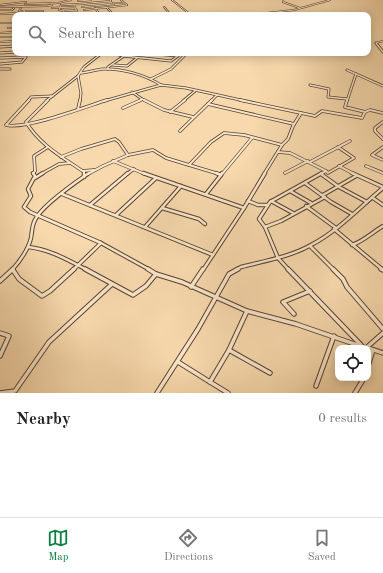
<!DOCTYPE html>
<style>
:root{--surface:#fff;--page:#f6f6f6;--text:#222;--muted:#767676;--line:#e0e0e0;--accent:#0b8043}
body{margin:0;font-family:"Old Standard TT",serif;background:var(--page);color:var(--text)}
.controls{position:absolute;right:12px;bottom:12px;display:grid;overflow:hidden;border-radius:8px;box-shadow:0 2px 10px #0003}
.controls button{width:36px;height:36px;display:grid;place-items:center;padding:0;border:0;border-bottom:1px solid var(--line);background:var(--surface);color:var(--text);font:20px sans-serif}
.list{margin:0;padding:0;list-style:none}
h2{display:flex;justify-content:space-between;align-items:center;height:52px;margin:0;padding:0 16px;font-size:17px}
h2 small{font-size:13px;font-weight:400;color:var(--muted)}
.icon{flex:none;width:22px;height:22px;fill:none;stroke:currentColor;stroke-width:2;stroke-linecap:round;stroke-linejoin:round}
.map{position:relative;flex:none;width:383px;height:393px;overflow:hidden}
.search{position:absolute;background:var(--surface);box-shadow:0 2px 10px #0003;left:12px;right:12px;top:12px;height:44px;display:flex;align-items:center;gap:10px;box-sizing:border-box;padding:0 14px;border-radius:8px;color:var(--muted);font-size:15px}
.sheet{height:124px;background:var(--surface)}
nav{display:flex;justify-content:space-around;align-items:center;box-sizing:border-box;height:56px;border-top:1px solid var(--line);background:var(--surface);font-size:11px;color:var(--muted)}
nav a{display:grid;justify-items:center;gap:2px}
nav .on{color:var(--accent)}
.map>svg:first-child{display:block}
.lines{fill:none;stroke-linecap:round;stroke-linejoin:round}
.street-far4-casing{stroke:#584434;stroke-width:2}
.street-far3-casing{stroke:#584434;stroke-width:3}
.street-far2-casing{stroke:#584434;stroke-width:3.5}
.street-far1-casing{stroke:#584434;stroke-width:4.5}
.street-casing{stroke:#584434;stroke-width:5.5}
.street-far4{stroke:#fae6ca;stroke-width:1}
.street-far3{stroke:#fae6ca;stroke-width:1.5}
.street-far2{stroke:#fae6ca;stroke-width:2}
.street-far1{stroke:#fae6ca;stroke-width:2.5}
.street{stroke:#fae6ca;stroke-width:3.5}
</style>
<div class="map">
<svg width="383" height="393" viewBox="0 0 383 393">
<rect width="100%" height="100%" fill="#f7d9ad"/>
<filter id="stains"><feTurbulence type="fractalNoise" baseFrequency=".005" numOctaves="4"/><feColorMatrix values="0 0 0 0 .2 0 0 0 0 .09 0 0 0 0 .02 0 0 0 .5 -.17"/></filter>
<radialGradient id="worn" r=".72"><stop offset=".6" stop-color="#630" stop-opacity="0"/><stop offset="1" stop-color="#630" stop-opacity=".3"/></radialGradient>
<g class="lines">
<defs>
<g id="street-far4">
<path d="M172,0L191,15"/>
<path d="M283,0V2L300,8"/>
<path d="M78,1L91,0"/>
<path d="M113,3H124"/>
<path d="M25,4L58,3L71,0"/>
<path d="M80,4L111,1L110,0"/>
<path d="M0,5L26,2"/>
<path d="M0,7L46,6L52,5V3"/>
<path d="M75,7L78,15"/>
<path d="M82,7L114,4"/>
<path d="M164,7L171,15"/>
<path d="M21,8L19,11H25L21,15"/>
<path d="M52,8L75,7"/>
<path d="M95,8L100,15"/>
<path d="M107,8L114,15"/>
<path d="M0,10H12L14,8"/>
<path d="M84,10L127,5L121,0"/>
<path d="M24,11H43"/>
<path d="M64,11L77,10"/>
<path d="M79,13H86"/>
<path d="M0,14L22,13"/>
<path d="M61,15L64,11L59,10L61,5L80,4"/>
<path d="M250,15L294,10L330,0"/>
<path d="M0,23H15"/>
<path d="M8,28H15"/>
<path d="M0,33L15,32"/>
<path d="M0,37H15"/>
<path d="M0,42L15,41"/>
<path d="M377,44L376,43L383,41"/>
</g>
<g id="street-far3">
<path d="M376,43L383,52"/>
<path d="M0,47L15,46"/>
<path d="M0,53L15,52"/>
<path d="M124,56L171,61L178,56L147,53"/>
<path d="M0,58L26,57L22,62L0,64"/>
<path d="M113,65L127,66L137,58"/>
<path d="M0,69H10"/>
<path d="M108,69V67L124,56L111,53"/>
<path d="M347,70L383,86"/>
<path d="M81,73C88,72 96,70 103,69C122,68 145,75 161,85"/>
<path d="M78,76L81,93L80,101"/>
<path d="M151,79L171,69L187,53"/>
<path d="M310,85L329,89L328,97L347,99"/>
<path d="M132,92L142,99L139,101"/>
<path d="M142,99L146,101"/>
<path d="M28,101L31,97L53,96"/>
<path d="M46,101L78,76L84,67L102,53"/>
<path d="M104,101L161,85L186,88L245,101"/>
<path d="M183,101L195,91"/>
<path d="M211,101L217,95"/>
<path d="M347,101L356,74"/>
</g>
<g id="street-far2">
<path d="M29,100L6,125C25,130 85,107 107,100"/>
<path d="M48,100L26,122C40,145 62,157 84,172V174"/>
<path d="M144,100L164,110L193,117"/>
<path d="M240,100L315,116L322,111L362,118L365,112L345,107L347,100"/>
<path d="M208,104L294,124"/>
<path d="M123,108L141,100"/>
<path d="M78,109L80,100"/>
<path d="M170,112L185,100"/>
<path d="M365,112L370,110L383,113"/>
<path d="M383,122L375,128V131L383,139"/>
<path d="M180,131L212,100"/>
<path d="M383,147L372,155L383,160"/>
<path d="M278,152L290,153L326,171L320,174"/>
<path d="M128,155L153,150L166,158L189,165"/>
<path d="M61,157L81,149L115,139L119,142L128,155L103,166L88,174"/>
<path d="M113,161L145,174"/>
<path d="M310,162L350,141"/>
<path d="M339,166L354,174"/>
<path d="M366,166L383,173"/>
<path d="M83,171L94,170"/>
<path d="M326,171L328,173L354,158L338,147"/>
<path d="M285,173L308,161"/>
<path d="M33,174L35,171L34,156L48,147"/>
<path d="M41,174L59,164L70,163"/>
<path d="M127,174L134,169"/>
<path d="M219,174L189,165L211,142L224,133L244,135L282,145"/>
<path d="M222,174L252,138"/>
<path d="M264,174L282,145L288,139L293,126L301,113"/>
</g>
<g id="street-far1">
<path d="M33,173L35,176L28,189L31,196L24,207L30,212L101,243L150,270"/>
<path d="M84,173V177"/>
<path d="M143,173L244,208"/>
<path d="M216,173L221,175L222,173"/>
<path d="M352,173L383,187"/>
<path d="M321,174L339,187L367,202"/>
<path d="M35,178L43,173"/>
<path d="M305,183L331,202L352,214"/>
<path d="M290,191L311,203"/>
<path d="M62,194L213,255"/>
<path d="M206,194L221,175"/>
<path d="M323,195L356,176"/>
<path d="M373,198L383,205"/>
<path d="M248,201L258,205H267"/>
<path d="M271,201L293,213"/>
<path d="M90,205L128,173"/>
<path d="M306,206L336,228"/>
<path d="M162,208L199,219L205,224"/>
<path d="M116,215L156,178"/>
<path d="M145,227L181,186"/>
<path d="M265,227L281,221L325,197"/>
<path d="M334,229L383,270"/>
<path d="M352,245C362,242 373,232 383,226"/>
<path d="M310,246L334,270"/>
<path d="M28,247C49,249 68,260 87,270"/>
<path d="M12,270C20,261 28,250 31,238C32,232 32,225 35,220C42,205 76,182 89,173"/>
<path d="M73,270L101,243"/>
<path d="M203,270L244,208L265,173"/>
<path d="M236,270L241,267C264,261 290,257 311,245C338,231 360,207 383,188"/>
<path d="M289,270L278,258L265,227L259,219L270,202L322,173"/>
</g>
<g id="street">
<path d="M85,269L133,295L146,286L156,274"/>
<path d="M148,269L156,274L182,282L247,311L296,324L366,348"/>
<path d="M288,269L361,345"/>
<path d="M333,269L343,279L347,287L383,329"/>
<path d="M381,269L383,270"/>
<path d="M13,270L19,279L42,296L50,291L74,269"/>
<path d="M0,281L13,269"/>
<path d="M191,287L203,269"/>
<path d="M294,314L283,302L310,291"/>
<path d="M0,333L9,336L0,356"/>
<path d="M366,348L383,333"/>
<path d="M368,348L383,353"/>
<path d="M229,350L270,373"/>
<path d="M178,362L210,382L229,350L247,311"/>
<path d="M368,366L373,350"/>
<path d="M210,382L228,393"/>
<path d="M316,386L334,336"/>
<path d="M0,393L15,391L49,342L112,284"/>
<path d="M157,393L198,329L229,274L238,269"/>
<path d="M355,393L364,378"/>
</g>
</defs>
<use href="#street-far4" class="street-far4-casing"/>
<use href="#street-far3" class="street-far3-casing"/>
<use href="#street-far2" class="street-far2-casing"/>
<use href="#street-far1" class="street-far1-casing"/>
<use href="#street" class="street-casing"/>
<use href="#street-far4" class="street-far4"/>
<use href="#street-far3" class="street-far3"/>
<use href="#street-far2" class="street-far2"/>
<use href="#street-far1" class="street-far1"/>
<use href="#street" class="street"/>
</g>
<rect width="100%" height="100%" filter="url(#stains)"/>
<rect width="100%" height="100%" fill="url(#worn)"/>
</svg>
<div class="controls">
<button><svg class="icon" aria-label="locate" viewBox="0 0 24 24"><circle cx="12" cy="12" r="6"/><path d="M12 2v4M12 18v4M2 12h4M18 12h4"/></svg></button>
</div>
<div class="search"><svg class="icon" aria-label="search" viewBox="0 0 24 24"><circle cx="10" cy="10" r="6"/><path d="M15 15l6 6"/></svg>Search here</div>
</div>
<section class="sheet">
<h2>Nearby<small>0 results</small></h2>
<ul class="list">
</ul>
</section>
<nav>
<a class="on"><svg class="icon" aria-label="map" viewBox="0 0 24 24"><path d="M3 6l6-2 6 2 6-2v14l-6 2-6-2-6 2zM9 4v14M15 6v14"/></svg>Map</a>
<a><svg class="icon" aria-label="directions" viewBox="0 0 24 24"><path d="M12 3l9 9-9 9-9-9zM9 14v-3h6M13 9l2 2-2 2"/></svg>Directions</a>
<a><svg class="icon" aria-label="saved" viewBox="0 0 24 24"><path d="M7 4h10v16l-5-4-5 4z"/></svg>Saved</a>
</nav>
